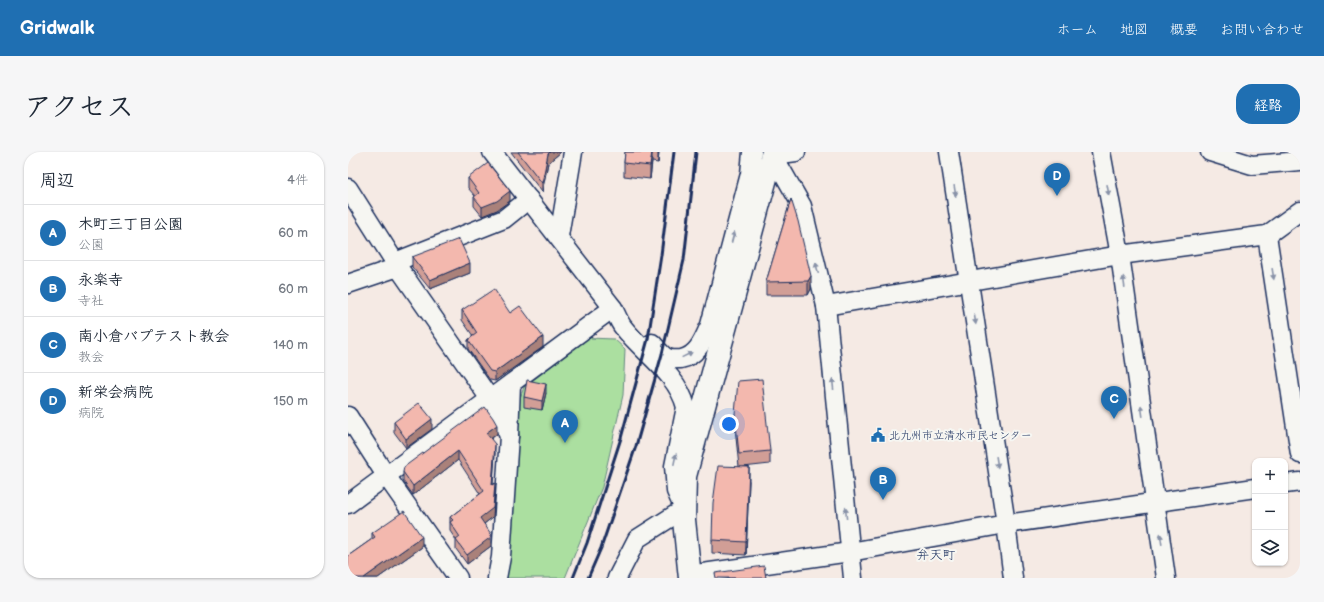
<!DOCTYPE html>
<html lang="ja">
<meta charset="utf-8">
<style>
:root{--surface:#fff;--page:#f6f6f7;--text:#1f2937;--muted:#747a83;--line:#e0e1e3;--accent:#1f6fb2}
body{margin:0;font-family:"Balsamiq Sans","Klee One",sans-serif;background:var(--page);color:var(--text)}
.controls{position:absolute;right:12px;bottom:12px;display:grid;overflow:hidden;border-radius:8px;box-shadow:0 1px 3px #0004}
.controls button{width:36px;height:36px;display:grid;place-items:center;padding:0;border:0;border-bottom:1px solid var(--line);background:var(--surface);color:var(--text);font:20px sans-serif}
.you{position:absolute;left:381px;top:272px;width:14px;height:14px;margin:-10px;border:3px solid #fff;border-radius:50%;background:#1a73e8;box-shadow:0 0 0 6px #1a73e833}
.badge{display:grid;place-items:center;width:26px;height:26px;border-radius:50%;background:var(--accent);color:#fff;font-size:13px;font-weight:700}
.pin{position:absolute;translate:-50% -33px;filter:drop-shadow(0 1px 2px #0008)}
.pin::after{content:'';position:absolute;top:21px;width:14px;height:12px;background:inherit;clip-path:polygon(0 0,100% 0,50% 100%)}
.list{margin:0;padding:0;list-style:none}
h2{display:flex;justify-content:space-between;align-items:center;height:52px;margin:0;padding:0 16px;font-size:17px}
h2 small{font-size:13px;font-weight:400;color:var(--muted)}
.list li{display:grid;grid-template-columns:26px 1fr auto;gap:12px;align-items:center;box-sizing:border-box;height:56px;padding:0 16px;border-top:1px solid var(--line)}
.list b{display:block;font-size:15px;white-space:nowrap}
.list p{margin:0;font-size:13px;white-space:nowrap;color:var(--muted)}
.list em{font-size:13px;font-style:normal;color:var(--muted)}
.icon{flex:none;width:22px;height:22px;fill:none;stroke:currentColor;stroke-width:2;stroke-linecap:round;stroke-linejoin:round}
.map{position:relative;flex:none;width:952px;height:426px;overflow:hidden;border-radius:16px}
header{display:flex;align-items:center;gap:24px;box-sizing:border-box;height:56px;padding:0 20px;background:var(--accent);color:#fff}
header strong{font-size:19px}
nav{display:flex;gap:22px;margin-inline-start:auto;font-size:14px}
.intro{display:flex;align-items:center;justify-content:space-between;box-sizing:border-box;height:96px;padding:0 24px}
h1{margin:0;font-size:28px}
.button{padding:10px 18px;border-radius:16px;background:var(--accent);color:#fff;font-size:14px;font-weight:700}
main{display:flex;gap:24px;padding:0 24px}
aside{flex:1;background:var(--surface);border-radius:16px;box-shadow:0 1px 3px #0004}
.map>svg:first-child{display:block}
.green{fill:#abdfa0;stroke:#63877f}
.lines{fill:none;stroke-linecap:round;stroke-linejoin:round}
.minor-casing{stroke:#1b2f5e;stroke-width:21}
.tertiary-casing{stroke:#1b2f5e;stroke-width:25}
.minor{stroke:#f6f6f2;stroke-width:18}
.tertiary{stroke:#f6f6f2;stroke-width:22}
.rail{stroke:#1b2f5e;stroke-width:3}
.wall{fill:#d19e96;stroke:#1b2f5e}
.shaded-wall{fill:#aa817a;stroke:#1b2f5e}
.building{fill:#f3b8ae;stroke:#1b2f5e}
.oneway{fill:#8892a8}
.labels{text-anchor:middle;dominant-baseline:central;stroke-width:4;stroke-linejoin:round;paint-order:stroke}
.poi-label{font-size:11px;fill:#1b2f5e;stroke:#f6f6f2;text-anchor:start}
.quarter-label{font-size:13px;fill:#1b2f5e;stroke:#f6f6f2}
</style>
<header>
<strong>Gridwalk</strong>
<nav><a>ホーム</a><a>地図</a><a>概要</a><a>お問い合わせ</a></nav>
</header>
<div class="intro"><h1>アクセス</h1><a class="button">経路</a></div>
<main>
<aside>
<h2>周辺<small>4件</small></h2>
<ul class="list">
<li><span class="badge">A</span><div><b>木町三丁目公園</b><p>公園</p></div><em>60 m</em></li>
<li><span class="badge">B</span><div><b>永楽寺</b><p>寺社</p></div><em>60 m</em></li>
<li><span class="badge">C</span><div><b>南小倉バプテスト教会</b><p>教会</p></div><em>140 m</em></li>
<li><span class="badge">D</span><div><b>新栄会病院</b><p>病院</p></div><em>150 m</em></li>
</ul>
</aside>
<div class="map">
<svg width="952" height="426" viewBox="0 0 952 426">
<rect width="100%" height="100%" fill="#f5eae4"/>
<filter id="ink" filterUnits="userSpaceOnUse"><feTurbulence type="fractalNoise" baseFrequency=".025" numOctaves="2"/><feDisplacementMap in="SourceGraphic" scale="8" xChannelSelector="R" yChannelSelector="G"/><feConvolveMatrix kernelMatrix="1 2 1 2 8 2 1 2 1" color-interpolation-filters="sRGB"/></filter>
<g filter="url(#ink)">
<path class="green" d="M241,186L266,187L277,197L275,243L254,335L217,426H158L161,413L172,246L176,235Z"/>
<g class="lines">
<defs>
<g id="minor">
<path d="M144,0L265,156C268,162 271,170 275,175C296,202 329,221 338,255L326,314L328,339L336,357L289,387L269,426"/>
<path d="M448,0L425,3L454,54L478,154L505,426"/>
<path d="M601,0L658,372L665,426"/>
<path d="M753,0L772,103L818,426"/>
<path d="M862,0L904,13L952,9"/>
<path d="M0,36L50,115L149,257L161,284"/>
<path d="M919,83L952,302"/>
<path d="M211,84L225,0"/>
<path d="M47,110L156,67L181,47"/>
<path d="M0,132L50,115"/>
<path d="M478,154L772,103L919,83L952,59"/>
<path d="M304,191C309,196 314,204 320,206C324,208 329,207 333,207C350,204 356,186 362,173L402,22L404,0"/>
<path d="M0,264L39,325L110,426"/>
<path d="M937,332L952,330"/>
<path d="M0,352L265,156"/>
<path d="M341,423L502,400L658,372L907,336"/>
<path d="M149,426L153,405L161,284L163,232"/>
</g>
<path id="tertiary" d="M342,426L336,368L337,324L425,0"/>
</defs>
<use href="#minor" class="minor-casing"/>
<use href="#tertiary" class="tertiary-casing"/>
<use href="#minor" class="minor"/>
<use href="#tertiary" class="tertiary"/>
<g class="rail">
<path d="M225,426L239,391L273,286L300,187L313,103L326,0"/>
<path d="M240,426L253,396L288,294L314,202L336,108L348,0"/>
</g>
</g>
<g class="wall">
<path d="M163,0H213L200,11L194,40Z"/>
<path d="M277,0H311L310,11L304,10L302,27L276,24V11Z"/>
<path d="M120,26L162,49L149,58L134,64L126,54V45L127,44L120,36Z"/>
<path d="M443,47L463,137L460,143H418V130Z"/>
<path d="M64,105L122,121L82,137L64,115Z"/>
<path d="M114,158L162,161L195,195L147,229L142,228L120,197V188L125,184L114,168Z"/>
<path d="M198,241L194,258L176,255V245Z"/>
<path d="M387,262L422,299V312L395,315L401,329L398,403L364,401V388L391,315L387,276Z"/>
<path d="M46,270L84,277L58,296L46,280Z"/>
<path d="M149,282L143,287L147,301L145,332L147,340L145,365L136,372L143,394L119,412L108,397V388L102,379V365L132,342L110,308L65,343L55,329V320Z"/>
<path d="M24,381L74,395L30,426H0V404L24,387Z"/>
</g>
<g class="shaded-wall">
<path d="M202,0H213L200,11L194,40V31L200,2Z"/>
<path d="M304,0V10L302,27V14Z"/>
<path d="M310,0H311L310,11Z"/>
<path d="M162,39V49L149,58L134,64V55Z"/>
<path d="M122,111V121L82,137V128Z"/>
<path d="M463,124V137L460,143V129Z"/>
<path d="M195,185V195L147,229V220Z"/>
<path d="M198,232V241L194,258V249Z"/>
<path d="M84,267V277L58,296V287Z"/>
<path d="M149,273V282L138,290V281Z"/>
<path d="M147,292V301L144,342V333Z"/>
<path d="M110,299V308L65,343V334Z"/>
<path d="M401,315V329L398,403V390Z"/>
<path d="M147,331L145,365L132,375V366Z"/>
<path d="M143,382V394L119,412V403Z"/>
<path d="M74,385V395L30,426H16Z"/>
</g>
<g class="building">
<path d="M170,0H202L200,2L194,31Z"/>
<path d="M277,0H304L302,14L276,11Z"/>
<path d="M140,11L162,39L149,49L134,55L126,45L131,41L120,26Z"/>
<path d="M443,47L450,69L463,124L460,129L418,130Z"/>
<path d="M111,87L122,111L82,128L64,105Z"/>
<path d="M146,137L162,161L172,154L195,185L147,220L142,219L120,188L129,181L114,158Z"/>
<path d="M414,227L422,299L391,302L387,262L390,229Z"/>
<path d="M179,228L198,232L194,249L176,245Z"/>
<path d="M71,251L84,267L58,287L46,270Z"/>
<path d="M137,255L145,266L149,273L138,281L147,292L144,333L147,331L145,356L132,366L143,382V385L119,403L108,388L112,385L102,370L105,368L102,365L136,339L110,299L65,334L55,320L56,315Z"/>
<path d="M370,314L401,315L398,390L364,388L365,351Z"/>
<path d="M56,359L74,385L16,426H2L0,422V404L27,385L24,381Z"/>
<path d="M416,414L418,426H368L367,421Z"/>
</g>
<defs><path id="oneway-solid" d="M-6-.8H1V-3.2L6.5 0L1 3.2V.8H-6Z"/></defs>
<g class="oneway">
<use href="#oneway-solid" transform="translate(760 38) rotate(80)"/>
<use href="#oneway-solid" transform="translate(607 39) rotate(81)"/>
<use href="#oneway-solid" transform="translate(385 85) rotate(-75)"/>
<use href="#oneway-solid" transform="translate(469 116) rotate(-103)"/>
<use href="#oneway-solid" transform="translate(925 122) rotate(81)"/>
<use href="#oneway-solid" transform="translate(776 130) rotate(-98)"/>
<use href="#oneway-solid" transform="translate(627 167) rotate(81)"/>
<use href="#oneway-solid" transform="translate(339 203) rotate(-26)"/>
<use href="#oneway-solid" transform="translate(485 232) rotate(-96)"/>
<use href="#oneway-solid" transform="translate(794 259) rotate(-98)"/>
<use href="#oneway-solid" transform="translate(327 307) rotate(-78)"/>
<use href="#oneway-solid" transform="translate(649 310) rotate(81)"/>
<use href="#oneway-solid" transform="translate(498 361) rotate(-96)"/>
<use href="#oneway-solid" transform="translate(813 387) rotate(-98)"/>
</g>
</g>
<defs>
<symbol id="civic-bare" viewBox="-9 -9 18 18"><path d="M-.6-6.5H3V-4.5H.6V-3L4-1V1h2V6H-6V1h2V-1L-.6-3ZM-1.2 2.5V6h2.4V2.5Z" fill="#1f6fb2" stroke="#f6f6f2" stroke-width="2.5" paint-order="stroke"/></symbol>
</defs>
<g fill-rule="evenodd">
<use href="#civic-bare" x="520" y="273" width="20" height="20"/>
</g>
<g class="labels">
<g class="poi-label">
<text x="541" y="283">北九州市立清水市民センター</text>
</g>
<g class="quarter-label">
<text x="588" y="403">弁天町</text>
</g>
</g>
</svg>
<div class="controls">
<button>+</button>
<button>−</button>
<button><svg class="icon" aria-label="layers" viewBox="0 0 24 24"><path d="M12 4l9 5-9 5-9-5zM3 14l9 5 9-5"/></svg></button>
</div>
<div class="you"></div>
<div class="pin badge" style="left:217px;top:291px">A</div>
<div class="pin badge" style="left:535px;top:348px">B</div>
<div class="pin badge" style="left:766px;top:267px">C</div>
<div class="pin badge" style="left:709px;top:44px">D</div>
</div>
</main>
